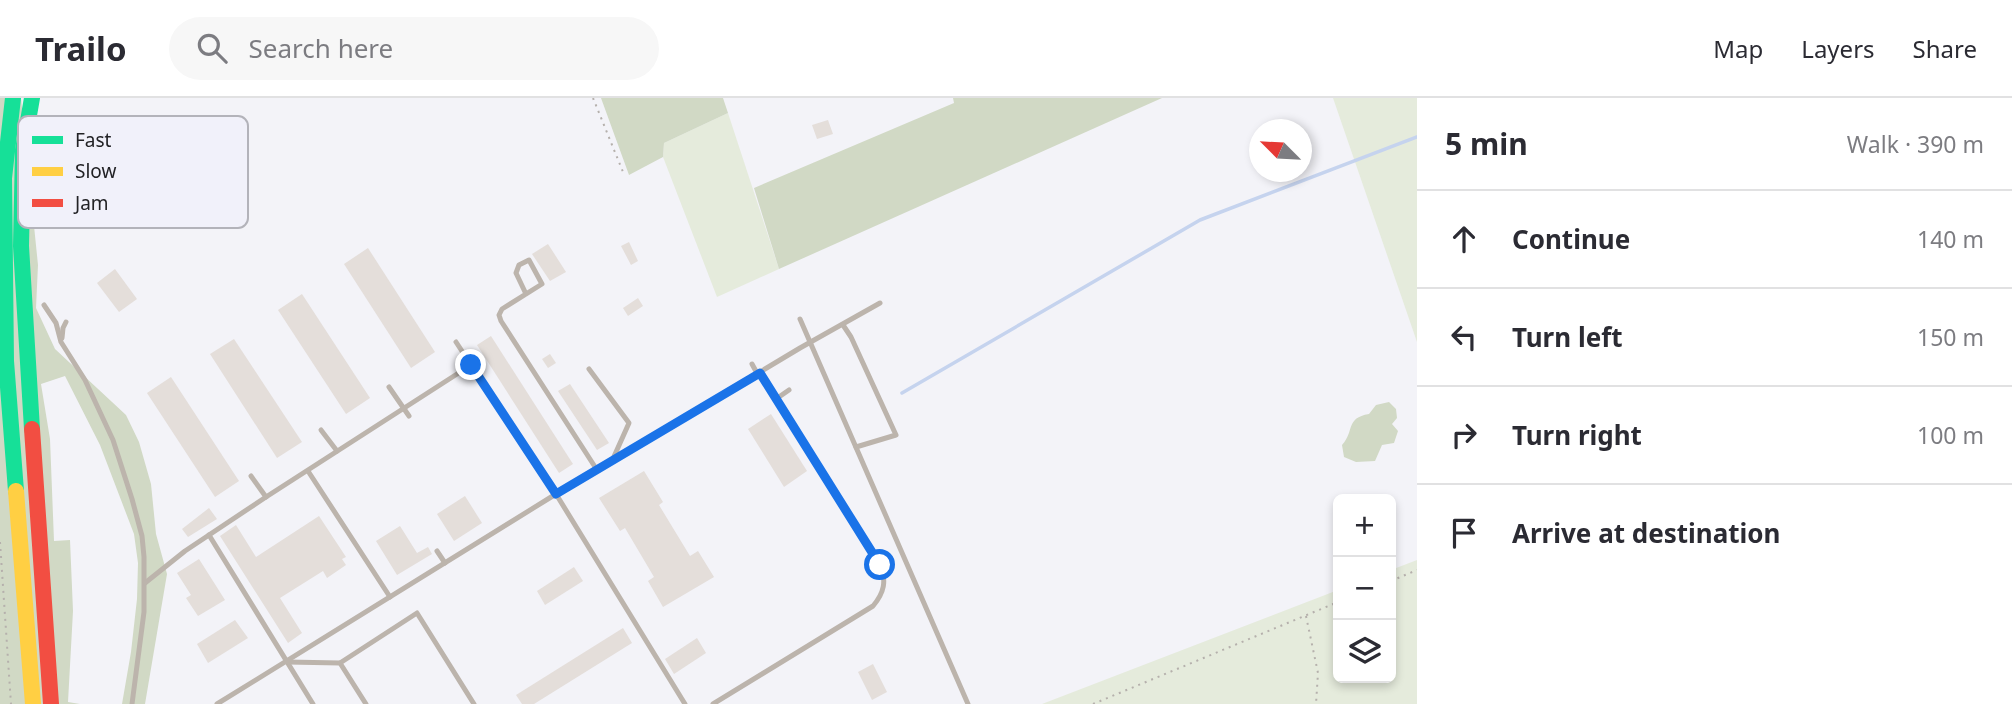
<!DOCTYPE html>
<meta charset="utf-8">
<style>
:root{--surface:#fff;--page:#f7f7f7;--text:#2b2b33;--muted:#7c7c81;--line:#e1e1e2}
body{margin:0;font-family:"Noto Sans",sans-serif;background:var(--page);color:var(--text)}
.controls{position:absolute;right:21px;bottom:21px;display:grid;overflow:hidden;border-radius:10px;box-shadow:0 4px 10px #0003}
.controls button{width:63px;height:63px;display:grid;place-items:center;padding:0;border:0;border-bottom:2px solid var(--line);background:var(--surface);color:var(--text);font:35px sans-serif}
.compass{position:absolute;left:1249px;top:21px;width:63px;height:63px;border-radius:50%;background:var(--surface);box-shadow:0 4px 10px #0003;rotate:294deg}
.stop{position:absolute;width:21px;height:21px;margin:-16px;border:5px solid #1a73e8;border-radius:50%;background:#fff}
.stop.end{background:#1a73e8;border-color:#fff;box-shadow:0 2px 7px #0008}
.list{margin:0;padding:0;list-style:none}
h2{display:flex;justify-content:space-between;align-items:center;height:91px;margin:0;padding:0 28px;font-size:30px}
h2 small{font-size:23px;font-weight:400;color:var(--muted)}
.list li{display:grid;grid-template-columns:46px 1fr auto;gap:21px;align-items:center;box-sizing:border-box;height:98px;padding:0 28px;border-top:2px solid var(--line)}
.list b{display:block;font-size:26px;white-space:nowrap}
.list em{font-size:23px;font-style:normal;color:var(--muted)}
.icon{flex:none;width:38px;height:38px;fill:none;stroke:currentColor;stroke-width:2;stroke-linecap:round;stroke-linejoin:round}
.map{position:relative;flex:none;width:1417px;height:606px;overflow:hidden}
header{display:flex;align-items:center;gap:42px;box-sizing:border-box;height:98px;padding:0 35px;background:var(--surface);border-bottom:2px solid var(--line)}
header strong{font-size:33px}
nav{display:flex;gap:38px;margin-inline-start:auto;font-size:24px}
.search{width:490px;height:63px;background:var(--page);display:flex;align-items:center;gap:18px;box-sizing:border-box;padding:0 24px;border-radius:38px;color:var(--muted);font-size:26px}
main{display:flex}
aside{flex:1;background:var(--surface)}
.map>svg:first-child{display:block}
.green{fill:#e5ebdc}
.forest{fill:#d1d9c5}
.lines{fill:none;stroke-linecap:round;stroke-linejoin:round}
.stream{stroke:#c5d3ee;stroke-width:3.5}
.building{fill:#e4deda}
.path{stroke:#b5b0ac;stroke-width:2;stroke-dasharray:2 5;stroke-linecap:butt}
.lane{stroke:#bcb4ac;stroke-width:5}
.fast{stroke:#16e098;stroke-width:16}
.slow{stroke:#ffcf43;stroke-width:16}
.jam{stroke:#f24e42;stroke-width:16}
.route{stroke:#1a73e8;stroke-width:9}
.key{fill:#f1f1fa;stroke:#b3b3ba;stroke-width:2}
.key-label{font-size:19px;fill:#222225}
</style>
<header>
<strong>Trailo</strong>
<div class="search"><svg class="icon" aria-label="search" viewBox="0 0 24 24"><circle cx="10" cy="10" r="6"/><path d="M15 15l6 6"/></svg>Search here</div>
<nav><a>Map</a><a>Layers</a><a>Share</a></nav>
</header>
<main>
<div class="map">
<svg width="1417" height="606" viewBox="0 0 1417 606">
<rect width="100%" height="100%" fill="#f3f3f8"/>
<g class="green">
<path d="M1333,0H1417V244Z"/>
<path d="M728,15L779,171L717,199L663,59L664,45Z"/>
<path d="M1417,462V606H1042L1338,492V580H1391V472Z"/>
</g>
<g class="forest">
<path d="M0,0H21L38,167L36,210L55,251L126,317L139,344L151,386L156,436L167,476L145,606H122L131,554L137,501L138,465L134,436L100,347L65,278L41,286L50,341L54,443L70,442L73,513L68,604L80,606H0Z"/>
<path d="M601,0H723L728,15L664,45L663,59L629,77Z"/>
<path d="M953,0H1162L779,171L754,90L954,5Z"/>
<path d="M1389,304L1396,311L1397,320L1392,326L1398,333L1394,345L1382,347L1375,363L1356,364L1344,359L1342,347C1355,333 1345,320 1369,316L1376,307Z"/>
</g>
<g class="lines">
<path class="stream" d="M902,295L1200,122L1417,39"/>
</g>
<g class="building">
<path d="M828,22L833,36L817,41L812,27Z"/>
<path d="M629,144L638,163L631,167L621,148Z"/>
<path d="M548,146L566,174L550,183L532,156Z"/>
<path d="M368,150L435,254L411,270L344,166Z"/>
<path d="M115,171L137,201L119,214L97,185Z"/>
<path d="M302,196L370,300L346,316L278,212Z"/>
<path d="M638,200L643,208L628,218L623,210Z"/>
<path d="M491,238L573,366L559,375L477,247Z"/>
<path d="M234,241L302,344L277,360L210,256Z"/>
<path d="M550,256L556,265L548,270L542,261Z"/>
<path d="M171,279L239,383L215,399L147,295Z"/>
<path d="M570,286L609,345L597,352L558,293Z"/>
<path d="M771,316L807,373L784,389L748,331Z"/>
<path d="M644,373L663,404L659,407L690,458L698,453L714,479L663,509L648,483L654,479L625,430L620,433L599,400Z"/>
<path d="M465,398L482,425L454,443L437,416Z"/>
<path d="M209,410L217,421L188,439L182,431Z"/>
<path d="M319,418L346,459L342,461L346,467L327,480L323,473L280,500L302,535L288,545L220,438L236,427L256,459Z"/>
<path d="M400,428L417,455L428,449L432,456L397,477L376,443Z"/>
<path d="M199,461L225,502L198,518L186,500L191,497L177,475Z"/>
<path d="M574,469L583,483L545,507L537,493Z"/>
<path d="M235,522L248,540L208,565L197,546Z"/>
<path d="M623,530L632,545L534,606H522L516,597Z"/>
<path d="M697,540L706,555L674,576L665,561Z"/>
<path d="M873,566L887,594L872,602L858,574Z"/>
</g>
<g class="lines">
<g class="path">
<path d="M593,0L623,74"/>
<path d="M0,444L11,606"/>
<path d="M1391,483L1417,472"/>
<path d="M1306,518L1318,575L1316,606"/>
<path d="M1093,606L1338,504"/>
</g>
<g class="lane">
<path d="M526,196L516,175L519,167L529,162L542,186L502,211L499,217L501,223L597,372"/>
<path d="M44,207L56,225L61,244L85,282L113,342L132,401L142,438L144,459V514L132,606"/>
<path d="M800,221L968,606"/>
<path d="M843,227L851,239L896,337L856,349"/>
<path d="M62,240L63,230L66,224"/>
<path d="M456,244L556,396L685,606"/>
<path d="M752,266L758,277"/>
<path d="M589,271L629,325L612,363"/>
<path d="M389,289L409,318"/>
<path d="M776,301L789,292"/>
<path d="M321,332L337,353"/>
<path d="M308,373L390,499"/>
<path d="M251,378L266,399"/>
<path d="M209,437L313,606"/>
<path d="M437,453L445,465"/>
<path d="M145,485L185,453L266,399L471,267"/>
<path d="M287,564L340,565L366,606"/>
<path d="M340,565L417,515L474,606"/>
<path d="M217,606L556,396L800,250L880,205"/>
<path d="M713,606L873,508C884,495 887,483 880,467L760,275"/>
</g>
<g class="fast">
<path d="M13,0L4,80L6,263L16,393"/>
<path d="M32,331L21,148L23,52L32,0"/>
</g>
<path class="slow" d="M16,393L33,606"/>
<path class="jam" d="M32,331L51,606"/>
</g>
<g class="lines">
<path class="route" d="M471,267L556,396L760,275L880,467"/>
</g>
<rect x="18" y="18" width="230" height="112" rx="10" class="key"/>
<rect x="32" y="38" width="31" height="8" fill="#16e098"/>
<rect x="32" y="69" width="31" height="9" fill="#ffcf43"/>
<rect x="32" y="101" width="31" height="8" fill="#f24e42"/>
<g class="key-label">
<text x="75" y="49">Fast</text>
<text x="75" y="80">Slow</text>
<text x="75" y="112">Jam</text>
</g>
</svg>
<div class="controls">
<button>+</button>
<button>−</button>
<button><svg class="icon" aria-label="layers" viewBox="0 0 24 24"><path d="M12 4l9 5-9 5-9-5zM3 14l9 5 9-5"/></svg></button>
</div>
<svg class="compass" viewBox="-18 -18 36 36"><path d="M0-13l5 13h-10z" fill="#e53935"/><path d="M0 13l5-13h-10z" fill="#7c7c81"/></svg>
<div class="stop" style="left:880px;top:467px"></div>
<div class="stop end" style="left:471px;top:267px"></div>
</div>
<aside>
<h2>5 min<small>Walk · 390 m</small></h2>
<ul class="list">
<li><svg class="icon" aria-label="ahead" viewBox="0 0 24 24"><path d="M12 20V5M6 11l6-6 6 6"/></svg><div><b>Continue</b></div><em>140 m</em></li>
<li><svg class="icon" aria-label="left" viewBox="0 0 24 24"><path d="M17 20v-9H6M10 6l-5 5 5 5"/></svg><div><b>Turn left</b></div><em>150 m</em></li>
<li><svg class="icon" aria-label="right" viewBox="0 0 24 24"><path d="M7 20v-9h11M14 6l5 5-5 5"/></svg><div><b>Turn right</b></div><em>100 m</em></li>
<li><svg class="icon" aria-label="arrive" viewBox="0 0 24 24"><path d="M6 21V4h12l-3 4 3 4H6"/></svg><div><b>Arrive at destination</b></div></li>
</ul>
</aside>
</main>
